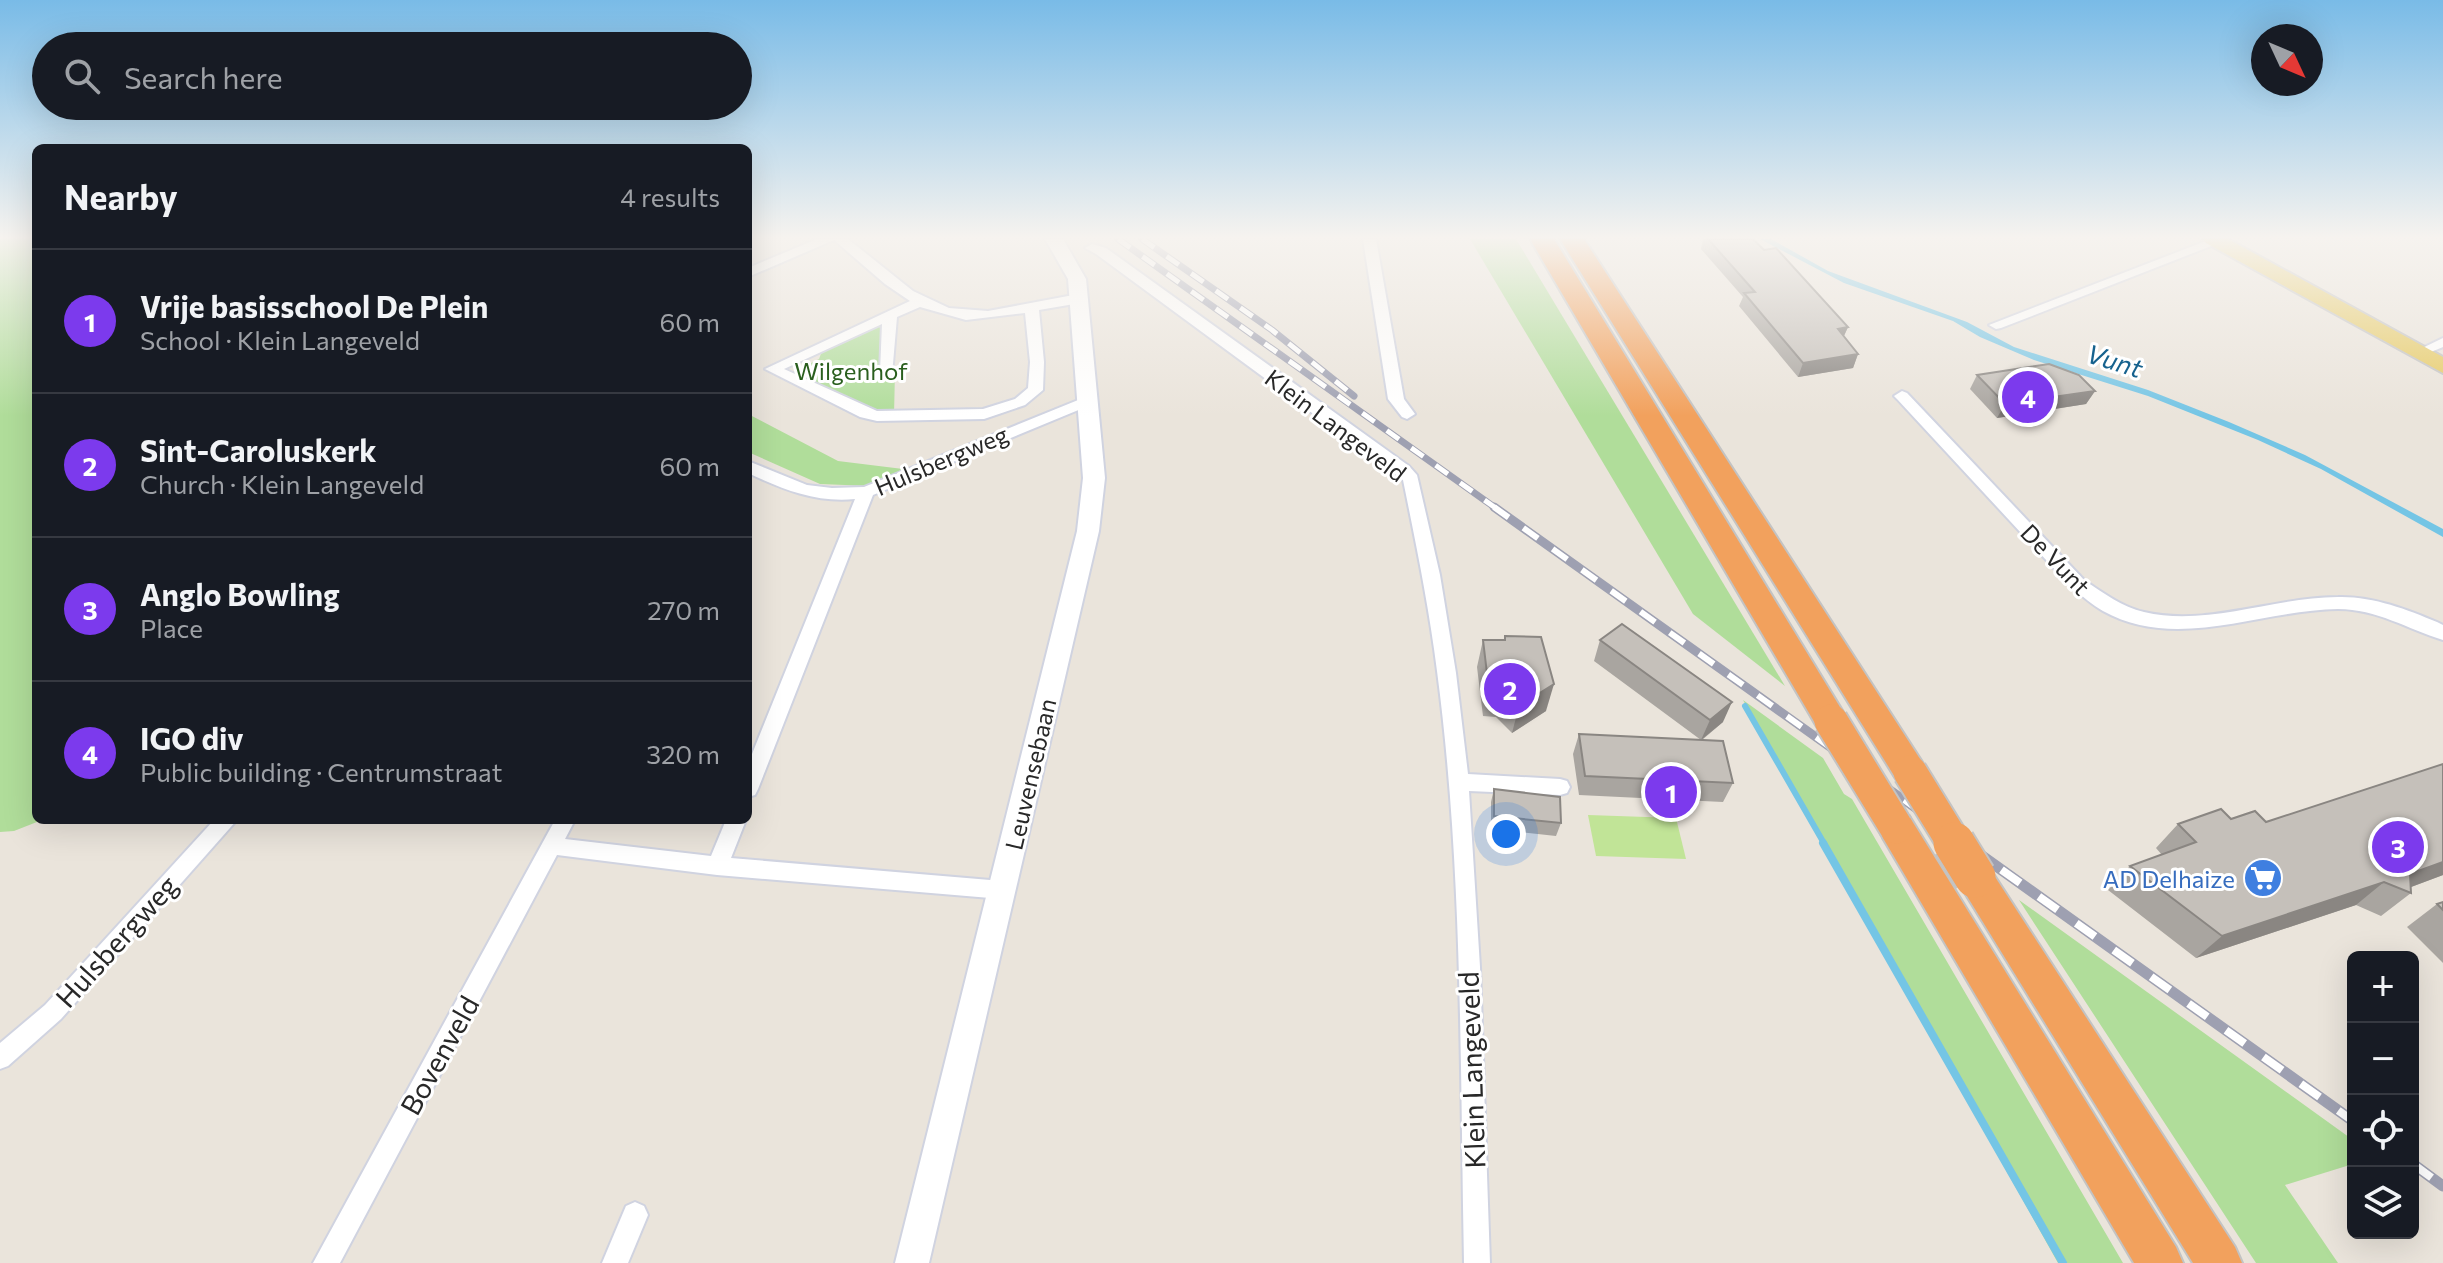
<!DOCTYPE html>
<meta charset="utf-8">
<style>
:root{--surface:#171b24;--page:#242831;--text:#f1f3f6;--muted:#9ea1a6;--line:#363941;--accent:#7c3aed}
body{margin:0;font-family:Commissioner,sans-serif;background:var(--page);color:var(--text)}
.controls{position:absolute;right:24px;bottom:24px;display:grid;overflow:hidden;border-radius:12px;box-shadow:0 8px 32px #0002}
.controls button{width:72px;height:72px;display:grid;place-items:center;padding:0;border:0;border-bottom:2px solid var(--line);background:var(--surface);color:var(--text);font:40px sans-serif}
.compass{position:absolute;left:2251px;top:24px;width:72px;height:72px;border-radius:50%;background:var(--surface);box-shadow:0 8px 32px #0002;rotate:134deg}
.you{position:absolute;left:1506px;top:834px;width:28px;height:28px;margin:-20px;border:6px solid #fff;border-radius:50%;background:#1a73e8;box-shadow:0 0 0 12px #1a73e833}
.badge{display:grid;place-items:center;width:52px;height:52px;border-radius:50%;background:var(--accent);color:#fff;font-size:26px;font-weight:700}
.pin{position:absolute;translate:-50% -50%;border:4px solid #fff;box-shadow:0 2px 8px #0006}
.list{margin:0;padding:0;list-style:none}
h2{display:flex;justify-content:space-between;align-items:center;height:104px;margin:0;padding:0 32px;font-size:34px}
h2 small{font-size:26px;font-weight:400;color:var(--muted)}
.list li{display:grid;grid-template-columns:52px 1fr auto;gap:24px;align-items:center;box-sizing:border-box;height:144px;padding:0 32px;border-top:2px solid var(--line)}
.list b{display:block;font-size:30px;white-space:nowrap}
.list p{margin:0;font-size:26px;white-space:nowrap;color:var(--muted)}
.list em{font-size:26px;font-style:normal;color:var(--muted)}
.icon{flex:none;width:44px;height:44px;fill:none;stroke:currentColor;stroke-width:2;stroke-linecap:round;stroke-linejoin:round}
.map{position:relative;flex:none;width:2443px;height:1263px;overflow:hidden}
.search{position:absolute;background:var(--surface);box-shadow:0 8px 32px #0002;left:32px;top:32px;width:720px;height:88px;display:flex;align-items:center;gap:20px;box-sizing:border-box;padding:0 28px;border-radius:44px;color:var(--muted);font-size:30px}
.panel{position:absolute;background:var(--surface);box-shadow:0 8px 32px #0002;left:32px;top:144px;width:720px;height:680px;border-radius:12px}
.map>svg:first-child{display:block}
.green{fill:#b0dd9a}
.pitch{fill:#c1e497}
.water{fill:#74c5e5}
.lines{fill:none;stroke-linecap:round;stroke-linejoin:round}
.stream-far1{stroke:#74c5e5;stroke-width:6}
.stream{stroke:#74c5e5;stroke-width:8}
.street-casing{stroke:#d0d3e0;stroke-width:4}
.secondary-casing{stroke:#d0d3e0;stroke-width:4}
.primary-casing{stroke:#c3c3c3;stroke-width:4}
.highway-casing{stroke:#c3c3c3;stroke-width:4}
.street{fill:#fff;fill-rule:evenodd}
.secondary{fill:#fff;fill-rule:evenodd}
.primary{fill:#e6ca63;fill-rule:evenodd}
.highway{fill:#f2a15d;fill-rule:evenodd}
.rail-far2-casing{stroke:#9ea0b1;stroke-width:7}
.rail-far1-casing{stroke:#9ea0b1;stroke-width:9}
.rail-casing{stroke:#9ea0b1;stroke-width:11}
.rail-far2{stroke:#fff;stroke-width:5;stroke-dasharray:15;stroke-linecap:butt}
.rail-far1{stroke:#fff;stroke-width:6;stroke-dasharray:18;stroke-linecap:butt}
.rail{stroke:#fff;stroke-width:8;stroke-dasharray:23;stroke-linecap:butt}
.highway-bridge-far1-casing{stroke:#c3c3c3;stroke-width:37;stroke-linecap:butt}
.highway-bridge-casing{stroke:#c3c3c3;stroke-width:45;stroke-linecap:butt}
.highway-bridge-far1{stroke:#f2a15d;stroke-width:33}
.highway-bridge{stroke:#f2a15d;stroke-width:41}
.wall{fill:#a9a5a0}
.shaded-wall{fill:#8a8682}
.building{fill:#c5c0ba;stroke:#8a8682;stroke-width:2}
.labels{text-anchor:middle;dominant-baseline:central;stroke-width:6;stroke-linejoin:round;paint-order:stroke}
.park-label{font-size:24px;fill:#2a5f1e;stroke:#fff}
.street-label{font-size:24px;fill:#282828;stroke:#fff}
.shop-label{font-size:24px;fill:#366cbe;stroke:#fff;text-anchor:end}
.water-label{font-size:26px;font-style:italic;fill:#16628e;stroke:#fff}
.near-street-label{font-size:28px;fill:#282828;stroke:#fff}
</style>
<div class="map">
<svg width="2443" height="1263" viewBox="0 0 2443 1263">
<rect width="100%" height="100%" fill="#eae4db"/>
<g class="green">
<path d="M0,239H36V820H42L14,831L0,832Z"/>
<path d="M1470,239H1516L1785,686L1693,614Z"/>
<path d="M878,327L883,328V373L895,372L894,415L877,416L791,373L819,359L822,351Z"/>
<path d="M748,414L838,461L903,469L870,486L820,484L748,452Z"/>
<path d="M1743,700L1823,758L1844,794L1852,799L2123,1263H2058Z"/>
<path d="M2019,900L2353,1140V1164L2285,1185L2338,1263H2256Z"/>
</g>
<path class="pitch" d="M1588,815L1676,818L1686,859L1596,856Z"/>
<path class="water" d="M1760,239H1771L1828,271L1967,322L2014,347L2148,390L2229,422L2305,455L2443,529V537L2321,469L2258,440L2148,396L2034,360L1980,337L1953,321L1844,283Z"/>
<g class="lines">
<path class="stream-far1" d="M1745,706L1825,845"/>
<path class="stream" d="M1823,843L2063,1263"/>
<defs>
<g id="street">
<path d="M817,239H848L913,291L949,308L988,311L1068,296L1080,295L1087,299L1080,303L1039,310L1044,362L1043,390L1025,405L984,419L877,421L860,417L765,369L910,301L885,284L834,240L748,277V268ZM920,307L966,320L1025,313L1030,362L1028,388L1015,399L983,409L877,411L784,369L882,324L880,372L887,377L892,375L897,317Z"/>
<path d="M1363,239H1376L1404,399L1415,414L1407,419L1402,417L1388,399Z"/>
<path d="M2211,239L2224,241L2001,328L1996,329L1989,325Z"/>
<path d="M1092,244L1106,248L1409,466L1417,475L1440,575L1456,673L1468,774L1560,779L1567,781L1570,787L1567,793L1560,795L1469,791L1480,967L1490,1263H1464C1460,1066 1463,867 1437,671C1429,607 1416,544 1403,480L1096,254L1085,248Z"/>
<path d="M2443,338V347L2419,357L2412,353Z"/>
<path d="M1902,391L1907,393L2085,581C2104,593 2122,607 2144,612C2207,627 2274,597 2338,597C2372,596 2406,609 2437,622L2443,625V640C2407,629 2377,609 2338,609C2261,610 2176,652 2103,611C2092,605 2083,596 2073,589L1897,399L1894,396Z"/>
<path d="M1088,396L1093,398V404L873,495L758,789L755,795L748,797V764L855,499C816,503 782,489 748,473V461L807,485L832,488L864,487Z"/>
<path d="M214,820H237L61,1019L8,1066L0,1069V1043L45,1005Z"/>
<path d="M555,820H575L565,839L711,856L726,820H746L731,858L1002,881L1009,883L1013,890L1009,897L1002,899L717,875L557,855L340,1263H313Z"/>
<path d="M635,1202L644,1206L648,1215L628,1263H602L626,1206Z"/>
</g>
<path id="secondary" d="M1045,239H1063L1086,279L1105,478L1099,531L929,1263H895L1077,531L1083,478L1068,279Z"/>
<path id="primary" d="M2203,239H2228L2443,357V373L2206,243Z"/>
<g id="highway">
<path d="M1530,239H1554L1843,712L1848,721L1843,730L1831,734L1819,730Z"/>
<path d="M1560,239H1584L1922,762L1928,772L1922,782L1910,786L1898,782Z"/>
<path d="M1896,812L1909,816L2176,1247L2183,1263H2134L1883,838L1878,827L1883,816Z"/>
<path d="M1975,861L1988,866L2235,1247L2242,1263H2193L1962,888L1956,877L1962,866Z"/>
</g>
</defs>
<use href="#street" class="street-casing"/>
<use href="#secondary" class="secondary-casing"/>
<use href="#primary" class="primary-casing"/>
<use href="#highway" class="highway-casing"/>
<use href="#street" class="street"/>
<use href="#secondary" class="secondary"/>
<use href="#primary" class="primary"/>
<use href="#highway" class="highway"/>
<defs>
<g id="rail-far2">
<path d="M1118,239L1497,509"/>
<path d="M1142,239L1272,330L1354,396"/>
</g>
<path id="rail-far1" d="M1494,507L1967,845"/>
<g id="rail">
<path d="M1964,843L2353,1121"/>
<path d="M2413,1164L2443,1186"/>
</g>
</defs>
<use href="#rail-far2" class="rail-far2-casing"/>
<use href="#rail-far1" class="rail-far1-casing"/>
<use href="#rail" class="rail-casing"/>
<use href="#rail-far2" class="rail-far2"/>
<use href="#rail-far1" class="rail-far1"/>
<use href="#rail" class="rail"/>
<defs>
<g id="highway-bridge-far1">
<path d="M1831,721L1896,827"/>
<path d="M1910,772L1955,845"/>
</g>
<path id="highway-bridge" d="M1954,843L1975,877"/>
</defs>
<use href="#highway-bridge-far1" class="highway-bridge-far1-casing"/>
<use href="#highway-bridge" class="highway-bridge-casing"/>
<use href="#highway-bridge-far1" class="highway-bridge-far1"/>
<use href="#highway-bridge" class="highway-bridge"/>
</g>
<g class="wall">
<path d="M1703,239H1753L1764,250L1848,327L1844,336L1858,354L1853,368L1798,377L1739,306L1743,297L1701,249Z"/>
<path d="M1977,375L2095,391L2086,404L1997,418L1970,389Z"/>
<path d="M1505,636L1546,711L1512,733L1496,717L1483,716L1477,667L1483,640H1504Z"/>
<path d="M1600,640L1723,722L1702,740L1733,783L1723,802L1579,795L1573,754L1579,734L1701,740L1594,661Z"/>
<path d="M2443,764V875L2411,887V893L2381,916L2356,905L2196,958L2108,890L2130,866L2162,855L2156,848L2178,824L2231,819L2266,822Z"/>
<path d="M1494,789L1561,823L1556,836L1491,829V802Z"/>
<path d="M2443,902V963L2407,927L2437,904Z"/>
</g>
<g class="shaded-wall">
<path d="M1848,327L1842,340L1838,329Z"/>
<path d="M1858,354L1853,368L1798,377L1803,363Z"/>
<path d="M2095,391L2086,404L1997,418L2005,404Z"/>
<path d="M1554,684L1546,711L1512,733L1519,706Z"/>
<path d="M1732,702L1723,722L1701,740L1710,720Z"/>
<path d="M2443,862V875L2403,890L2410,874Z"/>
<path d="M2384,882L2356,905L2196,958L2222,936Z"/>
</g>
<g class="building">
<path d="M1708,239H1753L1764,250L1776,248L1848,327L1838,329L1858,354L1803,363L1744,293L1755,292Z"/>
<path d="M2049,364L2079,375L2095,391L2005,404L1977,375Z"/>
<path d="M1622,624L1732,702L1710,720L1600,640Z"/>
<path d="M1505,636L1541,637L1554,684L1519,706L1502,691L1489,690L1483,640H1505Z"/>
<path d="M1579,734L1723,741L1733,783L1585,776Z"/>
<path d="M2443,764V862L2410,874L2411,893L2384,882L2222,936L2130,866L2196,842L2178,824L2221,809L2231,819L2255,811L2266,822Z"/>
<path d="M1494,789L1560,797L1561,823L1494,816Z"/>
<path d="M2443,902V910L2437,904Z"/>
</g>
<linearGradient id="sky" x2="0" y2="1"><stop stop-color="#79bbe7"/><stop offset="0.57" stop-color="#f6f3ef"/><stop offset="1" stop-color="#f6f3ef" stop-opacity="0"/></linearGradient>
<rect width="2443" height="416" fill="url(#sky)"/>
<defs>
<symbol id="supermarket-disc" viewBox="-11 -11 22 22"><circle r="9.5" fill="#3f7fe0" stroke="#fff"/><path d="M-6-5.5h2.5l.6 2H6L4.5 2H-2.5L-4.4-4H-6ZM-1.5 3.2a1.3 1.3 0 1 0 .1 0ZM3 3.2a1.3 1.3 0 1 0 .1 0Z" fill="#fff"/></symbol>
</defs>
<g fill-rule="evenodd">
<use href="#supermarket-disc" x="2241" y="856" width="44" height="44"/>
</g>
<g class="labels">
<g class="park-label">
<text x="851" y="370">Wilgenhof</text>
</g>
<g class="street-label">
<text transform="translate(1336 425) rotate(37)">Klein Langeveld</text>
<text transform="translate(941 460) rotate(-23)">Hulsbergweg</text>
<text transform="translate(2056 559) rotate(46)">De Vunt</text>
<text transform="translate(1030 774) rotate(-77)">Leuvensebaan</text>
</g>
<g class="shop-label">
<text x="2235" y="878">AD Delhaize</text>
</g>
<g class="water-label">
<text transform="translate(2115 360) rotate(17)">Vunt</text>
</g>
<g class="near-street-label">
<text transform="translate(116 941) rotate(-48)">Hulsbergweg</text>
<text transform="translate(439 1055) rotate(-61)">Bovenveld</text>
<text transform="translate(1471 1070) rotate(-92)">Klein Langeveld</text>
</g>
</g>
</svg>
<div class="controls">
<button>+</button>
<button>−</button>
<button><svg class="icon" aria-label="locate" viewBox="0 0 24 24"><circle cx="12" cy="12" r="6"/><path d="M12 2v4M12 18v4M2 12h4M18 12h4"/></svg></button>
<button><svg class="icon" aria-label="layers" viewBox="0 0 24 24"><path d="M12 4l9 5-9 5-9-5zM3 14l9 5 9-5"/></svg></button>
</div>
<svg class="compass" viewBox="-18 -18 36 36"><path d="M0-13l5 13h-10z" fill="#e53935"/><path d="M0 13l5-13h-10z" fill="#9ea1a6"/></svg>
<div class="you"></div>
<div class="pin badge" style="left:1671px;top:792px">1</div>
<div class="pin badge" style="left:1510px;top:689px">2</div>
<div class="pin badge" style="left:2398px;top:847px">3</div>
<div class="pin badge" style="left:2028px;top:397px">4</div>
<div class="search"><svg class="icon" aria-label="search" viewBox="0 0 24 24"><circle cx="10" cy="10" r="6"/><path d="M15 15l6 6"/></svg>Search here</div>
<section class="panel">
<h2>Nearby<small>4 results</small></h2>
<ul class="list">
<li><span class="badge">1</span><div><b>Vrije basisschool De Plein</b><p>School · Klein Langeveld</p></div><em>60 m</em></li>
<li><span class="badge">2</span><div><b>Sint-Caroluskerk</b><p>Church · Klein Langeveld</p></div><em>60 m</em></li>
<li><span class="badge">3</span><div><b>Anglo Bowling</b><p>Place</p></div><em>270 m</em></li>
<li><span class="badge">4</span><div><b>IGO div</b><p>Public building · Centrumstraat</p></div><em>320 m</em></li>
</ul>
</section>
</div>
